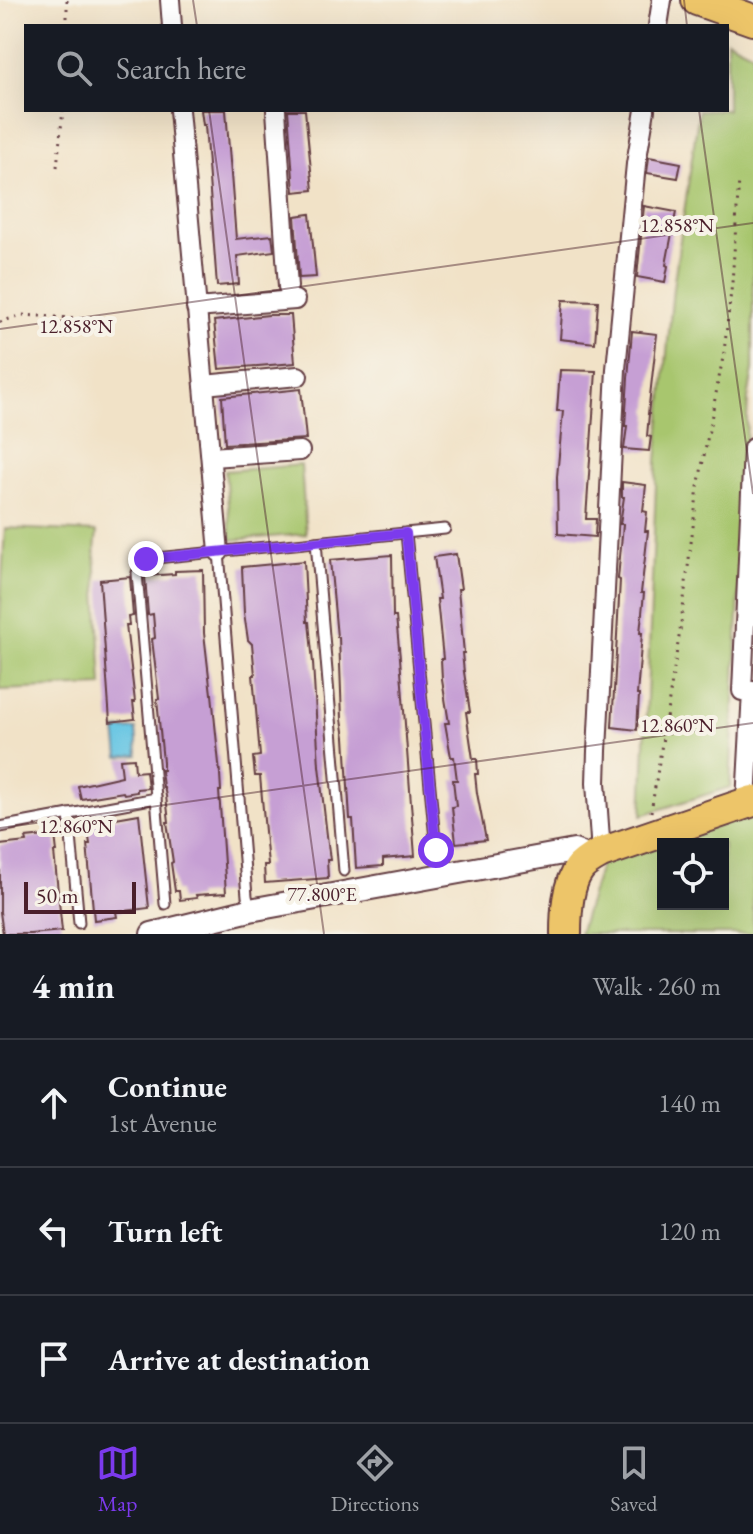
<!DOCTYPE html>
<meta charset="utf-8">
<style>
:root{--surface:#171b24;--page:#242831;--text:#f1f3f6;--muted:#9ea1a6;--line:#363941;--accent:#7c3aed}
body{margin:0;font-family:"EB Garamond",serif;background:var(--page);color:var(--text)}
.controls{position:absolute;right:24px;bottom:24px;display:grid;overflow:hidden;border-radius:0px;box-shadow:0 8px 32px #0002}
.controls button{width:72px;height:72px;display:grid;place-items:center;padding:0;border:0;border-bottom:2px solid var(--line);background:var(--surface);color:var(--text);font:40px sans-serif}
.scale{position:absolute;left:24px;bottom:20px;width:112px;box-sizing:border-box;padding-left:8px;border:4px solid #4a1f2b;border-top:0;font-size:22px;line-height:28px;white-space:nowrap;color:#4a1f2b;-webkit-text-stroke:6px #f7f3e8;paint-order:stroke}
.stop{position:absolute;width:24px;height:24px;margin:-18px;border:6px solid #7c3aed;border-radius:50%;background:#fff}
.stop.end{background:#7c3aed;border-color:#fff;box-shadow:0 2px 8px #0008}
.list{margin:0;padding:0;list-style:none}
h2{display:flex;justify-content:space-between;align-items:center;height:104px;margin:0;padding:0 32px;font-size:34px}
h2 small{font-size:26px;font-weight:400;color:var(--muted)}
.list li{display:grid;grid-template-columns:52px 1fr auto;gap:24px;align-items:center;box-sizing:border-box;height:128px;padding:0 32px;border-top:2px solid var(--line)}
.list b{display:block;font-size:30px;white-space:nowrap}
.list p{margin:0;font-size:26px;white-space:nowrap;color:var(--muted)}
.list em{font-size:26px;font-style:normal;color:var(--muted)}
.icon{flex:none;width:44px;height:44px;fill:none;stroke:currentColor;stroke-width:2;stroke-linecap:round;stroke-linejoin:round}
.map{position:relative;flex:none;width:753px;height:934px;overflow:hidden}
.search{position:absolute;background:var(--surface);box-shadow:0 8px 32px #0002;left:24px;right:24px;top:24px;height:88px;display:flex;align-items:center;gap:20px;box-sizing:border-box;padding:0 28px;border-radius:0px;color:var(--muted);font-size:30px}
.sheet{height:488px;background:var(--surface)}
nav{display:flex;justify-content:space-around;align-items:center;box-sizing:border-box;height:112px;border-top:2px solid var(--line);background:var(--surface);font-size:22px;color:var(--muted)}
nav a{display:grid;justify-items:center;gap:4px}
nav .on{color:var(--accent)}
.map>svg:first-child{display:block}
.green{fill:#a8c66e;stroke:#79724c;stroke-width:2;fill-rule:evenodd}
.water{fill:#65c5e3;stroke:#587287;stroke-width:2}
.building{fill:#c69fd4}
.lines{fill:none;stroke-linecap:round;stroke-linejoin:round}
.service-casing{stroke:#633c42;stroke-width:13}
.minor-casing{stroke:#633c42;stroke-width:22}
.tertiary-casing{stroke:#633c42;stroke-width:26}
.trunk-casing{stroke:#633c42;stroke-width:34}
.path{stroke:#633c42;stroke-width:3;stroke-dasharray:2 6;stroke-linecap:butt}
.service{stroke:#fff;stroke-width:9}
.minor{stroke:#fff;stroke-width:18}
.tertiary{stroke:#fff;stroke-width:22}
.trunk{stroke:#edc569;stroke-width:30}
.route{stroke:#7c3aed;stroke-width:10}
.ticks{fill:none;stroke:#4a1f2b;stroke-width:2;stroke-opacity:0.45}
.ticks-label{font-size:20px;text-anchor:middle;fill:#4a1f2b;stroke:#f7f3e8;stroke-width:8;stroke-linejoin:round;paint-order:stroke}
</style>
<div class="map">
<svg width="753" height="934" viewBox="0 0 753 934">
<rect width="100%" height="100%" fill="#f7f3e8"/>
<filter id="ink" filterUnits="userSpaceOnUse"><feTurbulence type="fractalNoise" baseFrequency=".0125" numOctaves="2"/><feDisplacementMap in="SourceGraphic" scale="16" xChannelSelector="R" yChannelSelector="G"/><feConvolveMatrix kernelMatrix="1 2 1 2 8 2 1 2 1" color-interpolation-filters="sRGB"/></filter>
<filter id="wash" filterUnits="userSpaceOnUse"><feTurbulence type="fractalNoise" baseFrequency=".006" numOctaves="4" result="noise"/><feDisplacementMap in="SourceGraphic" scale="32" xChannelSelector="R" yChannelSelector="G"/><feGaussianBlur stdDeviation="1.8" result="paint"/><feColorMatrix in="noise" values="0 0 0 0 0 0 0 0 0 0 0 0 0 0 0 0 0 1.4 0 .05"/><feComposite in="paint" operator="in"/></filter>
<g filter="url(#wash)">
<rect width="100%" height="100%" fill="#f1e2c7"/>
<g class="green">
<path d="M727,40L753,53V369L748,399L730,787L642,815L657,461L673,288L699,110H727Z"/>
<path d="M301,465L306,534L231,540L225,471Z"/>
<path d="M5,528L97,532L95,550L102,686L0,690V614Z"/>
<path d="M753,811V934H579L601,863ZM663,844H723V904H663Z"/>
</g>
<path class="water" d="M136,729L138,755L119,757L116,730Z"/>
<g id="blocks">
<g class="building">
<path d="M201,110H226L236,239L272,235L274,251L237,256L239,284L217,286L205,125H203Z"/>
<path d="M288,110H305L313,190L294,192Z"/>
<path d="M649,157L681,163L678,178L647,173Z"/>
<path d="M644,206L676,212L666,265L668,266L665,282L637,277Z"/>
<path d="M310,214L316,277L299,278L295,216Z"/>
<path d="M563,300L598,301L595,343L560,339Z"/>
<path d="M269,315H291L295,363L219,369L214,321Z"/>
<path d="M632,331L657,334L648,414H649L647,436L651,437L649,451L624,449L627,426H625L628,378Z"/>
<path d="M560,370L596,371L586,519H596L595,537L558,534L557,477L563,411H557Z"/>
<path d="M301,389L306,439L225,444L222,397Z"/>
<path d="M622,482L646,485L643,511L647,512L645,531H648L641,593H644L640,633H642L637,695H639L637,730L612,727L620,580L618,579L623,524H620L624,497H622Z"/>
<path d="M456,554L461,589H458L464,653H462L464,672L470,712H466L473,759H477L478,774H475L477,793L486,840L456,843L452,807L456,806L453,780H457L454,757H451L445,723H449L442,680L441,659H443L437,599H440L434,557Z"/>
<path d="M392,555L393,617H396L400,658L415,856L383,859V866L356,868L353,819H350L345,737L342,719L339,637H337L330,560Z"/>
<path d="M304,561L307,622H309L313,663L319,766L328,844L330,860H327L328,878L265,883L264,865H268L260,776H255L253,757L260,756L253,675H255L252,644L248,640L244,613L242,567Z"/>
<path d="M203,570L204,633L211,694H212L220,774L221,791H219L226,893L196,895L197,898L180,900L179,891H175L171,863L173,862L167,822H169L166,796L164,787H163L161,770H163V762L157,699H159L152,639L155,638L153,614L148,615L145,576L175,574V571Z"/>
<path d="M130,577L133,616L128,617L129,625H126L135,702H133L135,719L110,722L100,580Z"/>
<path d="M134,758L135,772L146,771L148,788L137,789V792L124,794L123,792L81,799L78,786L122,776L120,759Z"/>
<path d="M139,814L149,908L116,912L117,917L94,920L87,844H90L87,823Z"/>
<path d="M55,835L57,852H54L62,931L30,934H3L0,912V845L27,842L26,838Z"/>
</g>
</g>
</g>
<g filter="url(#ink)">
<use href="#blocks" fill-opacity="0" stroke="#633c42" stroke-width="2"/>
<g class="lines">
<defs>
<g id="service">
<path d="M406,533L436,850"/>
<path d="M316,542L344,871"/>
<path d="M219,552L247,896L250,910"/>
<path d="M69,814L79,923"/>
<path d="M0,827L156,798"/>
<path d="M165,904L137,573L140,565L146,559L445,529"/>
</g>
<g id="minor">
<path d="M170,0L172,26"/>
<path d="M658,26L662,0"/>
<path d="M179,110L219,552"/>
<path d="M276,110L288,287"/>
<path d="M196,308L295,300"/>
<path d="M204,385L298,376"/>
<path d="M753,448L742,691H753"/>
<path d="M211,457L300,451"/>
<path d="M746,802L752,691"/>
<path d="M601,853L596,783L597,751L616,369L636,164L645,110"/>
</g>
<path id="tertiary" d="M152,934L250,910L574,851L592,858"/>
<g id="trunk">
<path d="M697,0L753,20"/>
<path d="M566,934C566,915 567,885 579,869C584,862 594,857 601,853L753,801"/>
</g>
</defs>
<use href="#service" class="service-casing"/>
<use href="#minor" class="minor-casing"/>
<use href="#tertiary" class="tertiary-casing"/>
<use href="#trunk" class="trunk-casing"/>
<g class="path">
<path d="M67,0V26"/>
<path d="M57,167L63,110"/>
<path d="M0,322L22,315L107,320"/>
<path d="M651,812L680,631L698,487L724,352L732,283L739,179"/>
</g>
<use href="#service" class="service"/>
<use href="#minor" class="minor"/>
<use href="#tertiary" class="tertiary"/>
<use href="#trunk" class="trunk"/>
</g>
</g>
<g class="lines" filter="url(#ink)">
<path class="route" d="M146,559L406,533L436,850"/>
</g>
<path class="ticks" d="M193,0L197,26M684,0L687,26M209,110L324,934M699,110L753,494M0,329L753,223M0,828L753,723"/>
<g class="ticks-label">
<text x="677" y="232">12.858°N</text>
<text x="76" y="333">12.858°N</text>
<text x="677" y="732">12.860°N</text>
<text x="76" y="833">12.860°N</text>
<text x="322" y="901">77.800°E</text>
</g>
</svg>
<div class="controls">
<button><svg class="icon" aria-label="locate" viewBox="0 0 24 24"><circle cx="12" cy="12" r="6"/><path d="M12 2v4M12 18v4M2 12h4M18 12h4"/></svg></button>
</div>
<div class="scale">50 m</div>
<div class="stop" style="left:436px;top:850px"></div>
<div class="stop end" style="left:146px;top:559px"></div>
<div class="search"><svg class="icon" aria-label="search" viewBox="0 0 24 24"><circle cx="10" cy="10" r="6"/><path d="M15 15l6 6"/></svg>Search here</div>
</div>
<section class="sheet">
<h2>4 min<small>Walk · 260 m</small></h2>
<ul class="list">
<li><svg class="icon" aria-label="ahead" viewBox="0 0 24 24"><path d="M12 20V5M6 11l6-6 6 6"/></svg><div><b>Continue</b><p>1st Avenue</p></div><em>140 m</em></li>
<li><svg class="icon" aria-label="left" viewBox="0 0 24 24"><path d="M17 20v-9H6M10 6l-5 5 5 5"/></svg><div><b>Turn left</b></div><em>120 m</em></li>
<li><svg class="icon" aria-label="arrive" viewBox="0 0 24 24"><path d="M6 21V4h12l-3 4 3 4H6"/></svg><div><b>Arrive at destination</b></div></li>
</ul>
</section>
<nav>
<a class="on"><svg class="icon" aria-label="map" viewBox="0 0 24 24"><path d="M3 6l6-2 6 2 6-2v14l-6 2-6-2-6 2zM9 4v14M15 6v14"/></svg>Map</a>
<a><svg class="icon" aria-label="directions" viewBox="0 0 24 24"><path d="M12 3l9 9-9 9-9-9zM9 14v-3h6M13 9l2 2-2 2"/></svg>Directions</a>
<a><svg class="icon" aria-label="saved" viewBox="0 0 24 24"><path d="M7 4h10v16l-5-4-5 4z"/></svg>Saved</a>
</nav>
